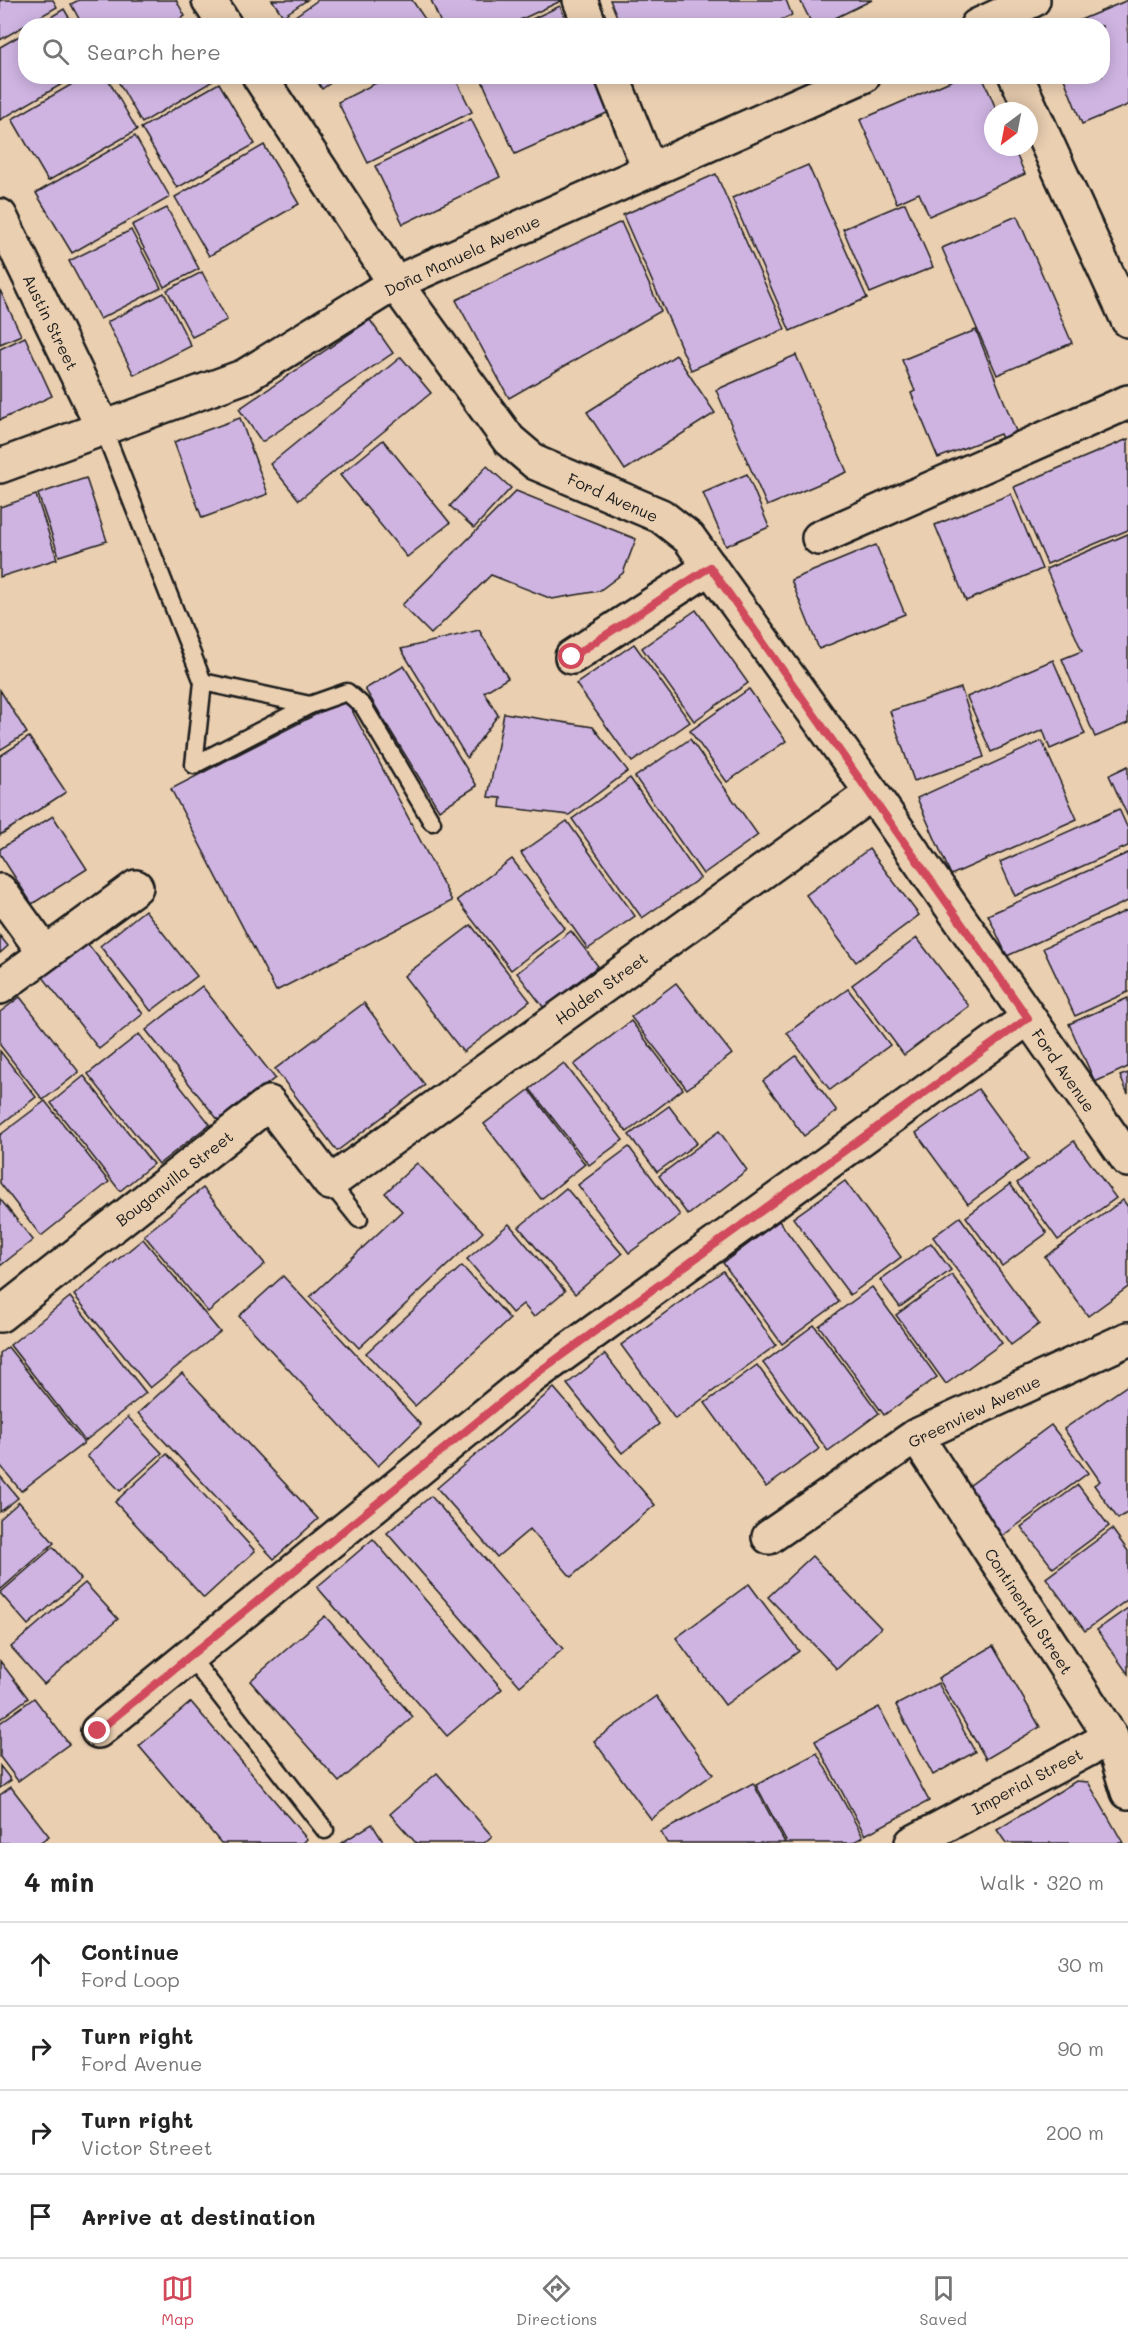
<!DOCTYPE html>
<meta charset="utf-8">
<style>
:root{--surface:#fff;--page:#f6f6f6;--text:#222;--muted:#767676;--line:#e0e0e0;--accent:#d1495b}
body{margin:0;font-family:Mali,sans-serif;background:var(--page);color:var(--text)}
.compass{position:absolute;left:984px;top:102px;width:54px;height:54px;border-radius:50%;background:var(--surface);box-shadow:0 3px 15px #0003;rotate:212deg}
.stop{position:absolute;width:18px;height:18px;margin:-14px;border:4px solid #d1495b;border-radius:50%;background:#fff}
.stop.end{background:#d1495b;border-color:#fff;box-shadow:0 2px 6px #0008}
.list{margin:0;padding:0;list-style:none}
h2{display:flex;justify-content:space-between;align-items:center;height:78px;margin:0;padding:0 24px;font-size:26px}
h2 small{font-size:20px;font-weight:400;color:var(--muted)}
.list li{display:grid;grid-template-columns:39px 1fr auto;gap:18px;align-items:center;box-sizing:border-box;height:84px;padding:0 24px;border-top:2px solid var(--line)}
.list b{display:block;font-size:22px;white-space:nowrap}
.list p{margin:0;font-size:20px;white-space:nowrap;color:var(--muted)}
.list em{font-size:20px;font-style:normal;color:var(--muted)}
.icon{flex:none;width:33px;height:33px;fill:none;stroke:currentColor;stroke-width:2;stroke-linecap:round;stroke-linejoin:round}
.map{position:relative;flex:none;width:1128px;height:1843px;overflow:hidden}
.search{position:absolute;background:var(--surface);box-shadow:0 3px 15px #0003;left:18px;right:18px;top:18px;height:66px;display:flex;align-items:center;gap:15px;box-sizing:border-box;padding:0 21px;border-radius:24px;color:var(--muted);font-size:22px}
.sheet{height:414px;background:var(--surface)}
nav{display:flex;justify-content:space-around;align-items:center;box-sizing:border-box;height:84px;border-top:2px solid var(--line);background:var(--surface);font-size:16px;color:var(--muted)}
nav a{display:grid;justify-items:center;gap:3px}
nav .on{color:var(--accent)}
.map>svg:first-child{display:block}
.building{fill:#cfb4e2;stroke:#1c1c1c;stroke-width:1.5}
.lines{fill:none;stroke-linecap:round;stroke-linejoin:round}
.lane-casing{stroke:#1c1c1c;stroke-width:21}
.street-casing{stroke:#1c1c1c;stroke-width:38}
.secondary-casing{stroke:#1c1c1c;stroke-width:38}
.lane{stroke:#eacfb1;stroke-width:16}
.street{stroke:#eacfb1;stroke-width:33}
.secondary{stroke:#eacfb1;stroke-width:33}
.route{stroke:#d1495b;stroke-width:8}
.labels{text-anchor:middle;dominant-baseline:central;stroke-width:4.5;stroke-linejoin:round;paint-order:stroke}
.street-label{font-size:16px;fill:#1c1c1c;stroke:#eacfb1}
</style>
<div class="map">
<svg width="1128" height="1843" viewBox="0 0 1128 1843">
<rect width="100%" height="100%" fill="#eacfb1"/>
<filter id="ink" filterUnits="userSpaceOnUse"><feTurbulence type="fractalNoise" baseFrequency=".0167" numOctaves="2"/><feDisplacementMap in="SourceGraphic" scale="12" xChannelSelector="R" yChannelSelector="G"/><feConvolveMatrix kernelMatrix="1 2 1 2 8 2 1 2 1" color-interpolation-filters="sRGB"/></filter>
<g filter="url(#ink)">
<g class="building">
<path d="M0,0H53L57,7L0,40Z"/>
<path d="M79,0H176L185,16L168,26H83L71,4Z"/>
<path d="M272,0H307L283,16Z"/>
<path d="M318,0H412L425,19L416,26H281Z"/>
<path d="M431,0H563L507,26H442Z"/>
<path d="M610,0H786L792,15L768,26H621Z"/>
<path d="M800,0H872L819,26H813Z"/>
<path d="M1128,0V105L1082,124L1063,76H1102V26H1066Z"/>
<path d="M560,6L569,26H517Z"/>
<path d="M64,9L74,26H36Z"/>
<path d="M26,32V76H76L0,120V47Z"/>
<path d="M86,76H106L137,130L48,181L12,119Z"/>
<path d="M115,76H217L218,78L142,123Z"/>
<path d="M314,76H340L322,89Z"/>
<path d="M390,76H454L472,112L368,163L338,102Z"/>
<path d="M480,76H593L609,112L515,154Z"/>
<path d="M954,76H982L997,111H993V147H1013L1025,174L929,216L919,193L897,203L860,120L955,79Z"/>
<path d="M219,83L255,144L177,188L141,128Z"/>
<path d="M471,119L500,177L403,224L375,166Z"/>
<path d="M135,136L170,197L72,253L36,193Z"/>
<path d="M264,145L299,204L209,256L175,197Z"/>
<path d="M808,165L867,298L790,331L732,198Z"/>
<path d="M716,174L785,329L691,370L623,215Z"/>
<path d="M905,203L933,267L870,293L843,229Z"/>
<path d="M167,208L199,269L164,287L132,225Z"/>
<path d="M1017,216L1072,343L997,375L942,248Z"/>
<path d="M621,222L661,311L509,398L456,300Z"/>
<path d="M131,230L161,288L100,319L69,261Z"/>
<path d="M202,272L227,320L192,337L167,290Z"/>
<path d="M0,290L21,335L0,344Z"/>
<path d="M164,293L191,346L134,375L107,322Z"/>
<path d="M370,320L393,353L262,442L239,409Z"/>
<path d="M976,330L1019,439L1005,445L1000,434L938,458L911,393L915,391L902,360Z"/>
<path d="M25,337L52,396L0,420V349Z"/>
<path d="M676,355L715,413L625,470L587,412Z"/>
<path d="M796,355L847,472L767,506L716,390Z"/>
<path d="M401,357L431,393L299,500L270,464Z"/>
<path d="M240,418L268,494L202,518L174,442Z"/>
<path d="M1128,439V530L1047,564L1014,487Z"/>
<path d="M383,440L450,523L407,557L340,475Z"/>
<path d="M487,466L511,488L474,528L450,506Z"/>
<path d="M747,474L769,527L726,546L703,493Z"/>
<path d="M86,478L107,541L59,556L38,494Z"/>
<path d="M516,491L636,539L623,573L599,591L552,599L491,575L431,634L402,605Z"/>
<path d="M1011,494L1042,569L966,601L935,525Z"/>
<path d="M36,495L57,559L0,577V507Z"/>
<path d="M1128,534V723L1095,737L1062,659L1082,651L1046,569Z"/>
<path d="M876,545L905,614L819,649L791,580Z"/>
<path d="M696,610L748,683L694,721L642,648Z"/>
<path d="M479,630L508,678L484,692L498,715L467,758L401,649Z"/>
<path d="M634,644L690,722L632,762L576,684Z"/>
<path d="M1053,660L1085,734L1050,749L1043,730L991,752L967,697Z"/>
<path d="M404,666L477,786L439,810L365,689Z"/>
<path d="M961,688L984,757L914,781L890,711Z"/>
<path d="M749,689L786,741L727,782L690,731Z"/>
<path d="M0,690L27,733L0,750Z"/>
<path d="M346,699L452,901L276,991L171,789Z"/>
<path d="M504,713L593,727L628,771L569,815L500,807L501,798L488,797Z"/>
<path d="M29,737L66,792L0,835V756Z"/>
<path d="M690,739L758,835L703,874L635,777Z"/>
<path d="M1042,741L1077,819L951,875L917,798Z"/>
<path d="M1128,766V817L1109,775Z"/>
<path d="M630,778L700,878L642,918L572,819Z"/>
<path d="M1119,809L1128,829V846L1015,896L1000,862Z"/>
<path d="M53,816L87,869L32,904L0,854V849Z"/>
<path d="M567,821L635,916L588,949L521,853Z"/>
<path d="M869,849L919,915L856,962L806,895Z"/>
<path d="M1128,853V901L1007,956L988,915Z"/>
<path d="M512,859L565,928L511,970L457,900Z"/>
<path d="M145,910L197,976L151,1011L100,946Z"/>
<path d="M1128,910V992L1075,1016L1043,948Z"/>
<path d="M471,925L530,1001L463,1052L404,976Z"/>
<path d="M571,931L598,966L544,1008L517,973Z"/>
<path d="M0,936L8,946L0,953Z"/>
<path d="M83,938L143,1014L99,1049L39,972Z"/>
<path d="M917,938L969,1006L904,1055L852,985Z"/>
<path d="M676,983L732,1054L687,1089L631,1017Z"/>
<path d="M202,986L275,1078L219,1121L146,1030Z"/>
<path d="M848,989L890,1045L830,1090L787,1033Z"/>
<path d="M20,997L79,1072L43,1100L0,1045V1012Z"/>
<path d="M1128,998V1067L1095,1082L1069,1024Z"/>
<path d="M364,1003L425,1085L337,1151L275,1069Z"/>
<path d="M631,1021L683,1089L627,1132L574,1065Z"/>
<path d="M139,1034L210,1124L159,1164L88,1074Z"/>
<path d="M0,1051L36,1097L0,1125Z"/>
<path d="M796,1056L837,1111L804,1136L763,1081Z"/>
<path d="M564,1063L623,1140L589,1165L530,1089Z"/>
<path d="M1128,1073V1094L1120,1076Z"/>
<path d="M84,1076L153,1164L120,1191L51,1103Z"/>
<path d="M978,1089L1029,1159L968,1204L916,1133Z"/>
<path d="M529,1090L585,1164L541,1199L484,1124Z"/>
<path d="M45,1101L109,1182L41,1236L0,1183V1135Z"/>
<path d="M669,1106L697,1143L657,1172L629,1135Z"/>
<path d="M719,1131L747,1170L688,1215L659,1176Z"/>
<path d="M1074,1141L1116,1198L1058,1240L1017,1183Z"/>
<path d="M629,1147L680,1215L629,1253L578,1185Z"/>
<path d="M417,1163L483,1232L359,1348L310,1297L402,1211L385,1193Z"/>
<path d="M845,1181L901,1257L850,1295L793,1218Z"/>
<path d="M1010,1184L1047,1233L1002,1266L966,1217Z"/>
<path d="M203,1188L265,1264L208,1312L144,1235Z"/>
<path d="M566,1188L622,1254L575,1294L519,1227Z"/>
<path d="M0,1199L33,1240L0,1266Z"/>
<path d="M1123,1200L1128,1207V1287L1088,1316L1045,1257Z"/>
<path d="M960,1217L1039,1324L1011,1345L933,1237Z"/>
<path d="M779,1221L839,1302L782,1344L723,1263Z"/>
<path d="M509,1224L565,1291L534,1317L523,1304L512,1313L467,1259Z"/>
<path d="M143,1239L220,1332L150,1388L74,1295Z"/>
<path d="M931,1243L951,1270L900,1307L880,1280Z"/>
<path d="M462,1266L510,1319L415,1406L366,1353Z"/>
<path d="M723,1271L776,1345L675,1419L621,1345Z"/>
<path d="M952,1275L1002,1343L946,1384L896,1315Z"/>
<path d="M283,1276L421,1425L378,1466L239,1316Z"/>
<path d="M872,1287L937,1377L884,1415L819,1326Z"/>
<path d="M70,1297L146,1393L85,1441L10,1345Z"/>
<path d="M814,1325L879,1413L828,1451L763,1363Z"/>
<path d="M8,1347L84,1443L21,1491L0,1465V1353Z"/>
<path d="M605,1354L659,1424L622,1453L567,1384Z"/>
<path d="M757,1365L819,1449L766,1487L705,1403Z"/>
<path d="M182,1373L318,1519L274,1559L138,1413Z"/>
<path d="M1128,1385V1512L1118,1519L1094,1485L1100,1481L1064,1429Z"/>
<path d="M554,1388L655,1505L571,1577L530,1529L497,1557L437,1488Z"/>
<path d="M128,1417L162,1453L120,1491L87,1456Z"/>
<path d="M1051,1425L1088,1473L1001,1537L965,1489Z"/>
<path d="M167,1454L255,1551L204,1598L115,1502Z"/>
<path d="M0,1476L18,1498L0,1512Z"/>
<path d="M1078,1485L1109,1526L1053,1568L1021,1527Z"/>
<path d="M431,1496L563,1649L520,1686L387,1533Z"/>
<path d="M19,1502L54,1543L0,1590V1519Z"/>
<path d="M1112,1529L1128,1551V1599L1085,1631L1046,1578Z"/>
<path d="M373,1539L502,1689L447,1736L317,1587Z"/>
<path d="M53,1547L81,1579L28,1625L0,1593Z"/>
<path d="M812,1556L881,1628L837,1669L768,1597Z"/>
<path d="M85,1583L118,1619L44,1684L11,1647Z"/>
<path d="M749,1584L799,1651L725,1705L676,1638Z"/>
<path d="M1128,1608V1674L1097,1630Z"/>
<path d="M325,1616L413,1717L339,1782L250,1681Z"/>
<path d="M993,1646L1040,1727L986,1759L938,1678Z"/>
<path d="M0,1661L28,1698L0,1719Z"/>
<path d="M938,1683L975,1752L933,1775L896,1705Z"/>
<path d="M656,1696L713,1774L651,1819L594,1741Z"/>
<path d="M34,1698L69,1744L18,1781L0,1757V1723Z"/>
<path d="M191,1702L307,1839L303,1843H221L139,1746Z"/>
<path d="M879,1707L929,1801L865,1835L815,1741Z"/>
<path d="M817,1753L863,1837L852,1843H787L756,1785Z"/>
<path d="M0,1766L11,1780L0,1788Z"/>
<path d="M437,1773L492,1836L484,1843H416L390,1814Z"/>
<path d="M1076,1781L1088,1782L1123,1843H1006L997,1830Z"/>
<path d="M753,1783L785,1843H667L661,1832Z"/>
<path d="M11,1787L49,1836L39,1843H0V1795Z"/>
<path d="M372,1824L384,1843H341Z"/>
</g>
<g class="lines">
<defs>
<g id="lane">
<path d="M103,428L203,682L194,765L310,705L203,682"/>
<path d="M310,705L347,692L363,706L432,822"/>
<path d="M330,1183L359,1219"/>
<path d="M190,1657L325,1830"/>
</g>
<g id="street">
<path d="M209,0L225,26"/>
<path d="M580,0L590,26"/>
<path d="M259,76L395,283L509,440L536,463L661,516L689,538L872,793L1128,1160"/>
<path d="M612,76L650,171"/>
<path d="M1016,76L1128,320"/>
<path d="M0,216L103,428"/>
<path d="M819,538L1128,402"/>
<path d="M572,657L710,567"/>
<path d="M0,891L45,953"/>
<path d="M0,987L136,887"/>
<path d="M0,1315L269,1103L330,1183L872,793"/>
<path d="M916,1436L1111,1737L1128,1792"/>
<path d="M769,1537L916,1436L1128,1339"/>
<path d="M98,1731L533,1376L1028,1018"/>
<path d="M912,1843L1111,1737"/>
</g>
<g id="secondary">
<path d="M977,26L1033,0"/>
<path d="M0,466L245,376L395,283L863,76"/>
</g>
</defs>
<use href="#lane" class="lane-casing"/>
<use href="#street" class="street-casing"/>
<use href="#secondary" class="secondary-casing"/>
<use href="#lane" class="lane"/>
<use href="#street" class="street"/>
<use href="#secondary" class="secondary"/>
</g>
</g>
<g class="lines" filter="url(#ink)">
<path class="route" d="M98,1731L533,1376L1028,1018L710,567L572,657"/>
</g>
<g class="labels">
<g class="street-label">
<text transform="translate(462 255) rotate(-25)">Doña Manuela Avenue</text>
<text transform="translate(51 322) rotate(64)">Austin Street</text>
<text transform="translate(613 497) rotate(24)">Ford Avenue</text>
<text transform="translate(601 988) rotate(-36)">Holden Street</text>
<text transform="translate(1064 1070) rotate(55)">Ford Avenue</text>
<text transform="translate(174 1178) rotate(-38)">Bouganvilla Street</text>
<text transform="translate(974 1411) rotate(-26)">Greenview Avenue</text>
<text transform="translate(1029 1611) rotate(57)">Continental Street</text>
<text transform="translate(1027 1781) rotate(-28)">Imperial Street</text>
</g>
</g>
</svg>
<svg class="compass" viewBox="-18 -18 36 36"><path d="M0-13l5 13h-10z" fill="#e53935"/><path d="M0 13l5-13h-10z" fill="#767676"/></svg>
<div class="stop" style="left:572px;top:657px"></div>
<div class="stop end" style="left:98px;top:1731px"></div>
<div class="search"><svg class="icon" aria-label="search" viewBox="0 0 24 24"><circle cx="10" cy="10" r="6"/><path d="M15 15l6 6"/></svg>Search here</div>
</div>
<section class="sheet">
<h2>4 min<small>Walk · 320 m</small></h2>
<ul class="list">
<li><svg class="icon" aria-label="ahead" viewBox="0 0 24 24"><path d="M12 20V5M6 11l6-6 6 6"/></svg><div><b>Continue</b><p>Ford Loop</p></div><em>30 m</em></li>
<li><svg class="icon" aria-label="right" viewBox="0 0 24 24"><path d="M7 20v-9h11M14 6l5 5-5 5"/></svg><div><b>Turn right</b><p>Ford Avenue</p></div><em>90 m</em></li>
<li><svg class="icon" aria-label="right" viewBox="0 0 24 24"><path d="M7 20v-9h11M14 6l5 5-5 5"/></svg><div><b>Turn right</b><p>Victor Street</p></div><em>200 m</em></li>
<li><svg class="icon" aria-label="arrive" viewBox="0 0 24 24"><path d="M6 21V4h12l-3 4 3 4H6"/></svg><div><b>Arrive at destination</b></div></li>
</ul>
</section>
<nav>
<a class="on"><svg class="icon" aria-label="map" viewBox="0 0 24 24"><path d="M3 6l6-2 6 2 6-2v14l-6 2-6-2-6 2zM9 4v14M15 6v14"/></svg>Map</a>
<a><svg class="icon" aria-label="directions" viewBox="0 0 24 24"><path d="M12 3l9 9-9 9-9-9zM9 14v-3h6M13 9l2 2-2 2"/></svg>Directions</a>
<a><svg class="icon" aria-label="saved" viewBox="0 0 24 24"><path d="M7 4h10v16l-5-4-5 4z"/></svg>Saved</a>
</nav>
